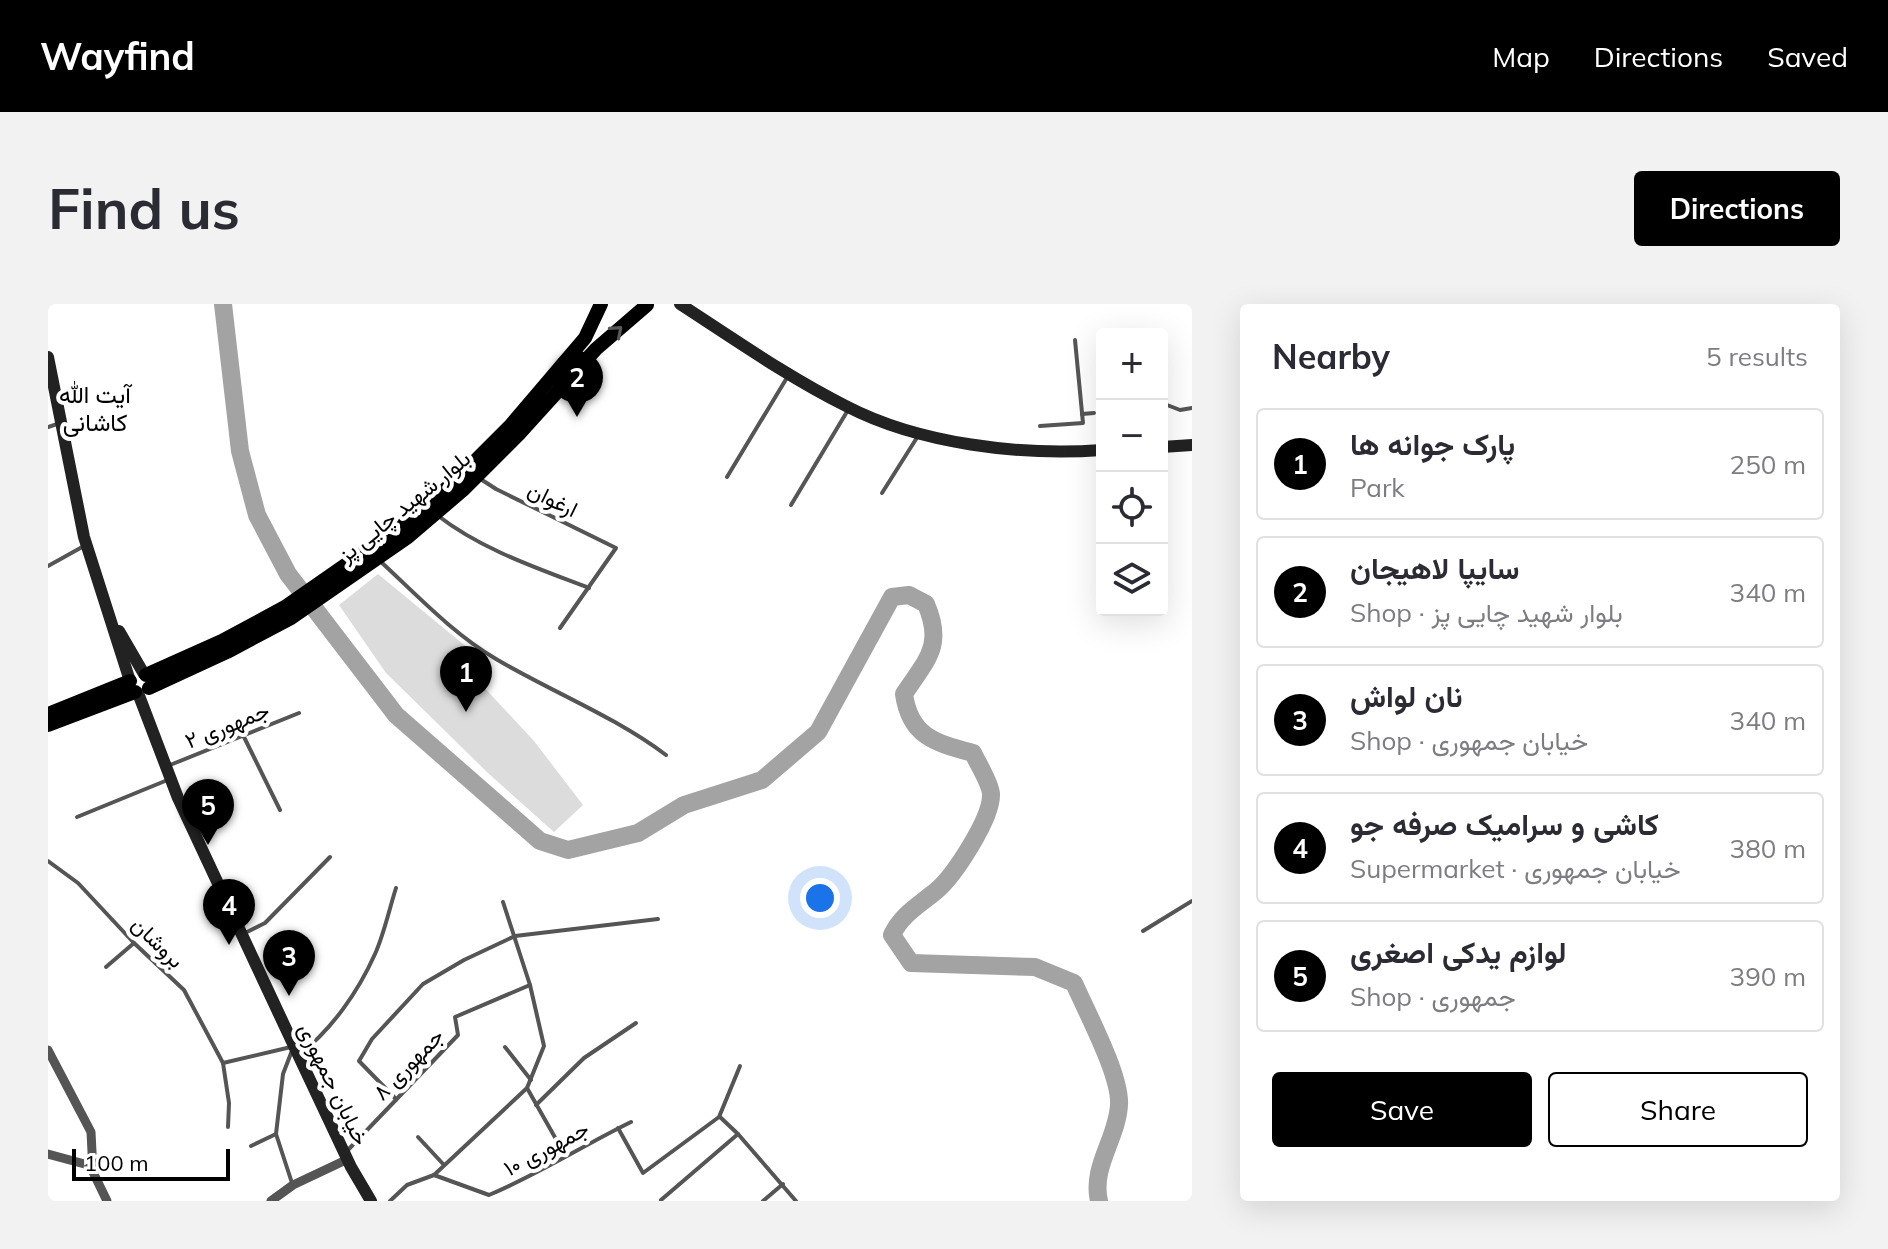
<!DOCTYPE html>
<meta charset="utf-8">
<style>
:root{--surface:#fff;--page:#f2f2f3;--text:#2b2b33;--muted:#7c7c81;--line:#e1e1e2;--accent:#000}
body{margin:0;font-family:Mulish,Vazirmatn,sans-serif;background:var(--page);color:var(--text)}
.controls{position:absolute;right:24px;top:24px;display:grid;overflow:hidden;border-radius:8px;box-shadow:0 8px 32px #0002}
.controls button{width:72px;height:72px;display:grid;place-items:center;padding:0;border:0;border-bottom:2px solid var(--line);background:var(--surface);color:var(--text);font:40px sans-serif}
.scale{position:absolute;left:24px;bottom:20px;width:158px;box-sizing:border-box;padding-left:8px;border:4px solid #000;border-top:0;font-size:22px;line-height:28px;white-space:nowrap;color:#000;-webkit-text-stroke:6px #fff;paint-order:stroke}
.you{position:absolute;left:772px;top:594px;width:28px;height:28px;margin:-20px;border:6px solid #fff;border-radius:50%;background:#1a73e8;box-shadow:0 0 0 12px #1a73e833}
.badge{display:grid;place-items:center;width:52px;height:52px;border-radius:50%;background:var(--accent);color:#fff;font-size:26px;font-weight:700}
.pin{position:absolute;translate:-50% -66px;filter:drop-shadow(0 2px 4px #0008)}
.pin::after{content:'';position:absolute;top:42px;width:28px;height:24px;background:inherit;clip-path:polygon(0 0,100% 0,50% 100%)}
.list{margin:0;padding:0;list-style:none}
h2{display:flex;justify-content:space-between;align-items:center;height:104px;margin:0;padding:0 32px;font-size:34px}
h2 small{font-size:26px;font-weight:400;color:var(--muted)}
.list li{display:grid;grid-template-columns:52px 1fr auto;gap:24px;align-items:center;box-sizing:border-box;height:112px;margin:0 16px 16px;padding:0 16px;border:2px solid var(--line);border-radius:8px}
.list b{display:block;font-size:30px;white-space:nowrap}
.list p{margin:0;font-size:26px;white-space:nowrap;color:var(--muted)}
.list em{font-size:26px;font-style:normal;color:var(--muted)}
.actions{display:flex;gap:16px;padding:24px 32px}
.actions a{flex:1;padding:18px 0;border:2px solid var(--accent);border-radius:8px;text-align:center;font-size:28px;color:var(--accent)}
.actions .main{background:var(--accent);color:#fff}
.icon{flex:none;width:44px;height:44px;fill:none;stroke:currentColor;stroke-width:2;stroke-linecap:round;stroke-linejoin:round}
.map{position:relative;flex:none;width:1144px;height:897px;overflow:hidden;border-radius:8px}
header{display:flex;align-items:center;gap:48px;box-sizing:border-box;height:112px;padding:0 40px;background:var(--accent);color:#fff}
header strong{font-size:38px}
nav{display:flex;gap:44px;margin-inline-start:auto;font-size:28px}
.intro{display:flex;align-items:center;justify-content:space-between;box-sizing:border-box;height:192px;padding:0 48px}
h1{margin:0;font-size:56px}
.button{padding:20px 36px;border-radius:8px;background:var(--accent);color:#fff;font-size:28px;font-weight:700}
main{display:flex;gap:48px;padding:0 48px}
aside{flex:1;background:var(--surface);border-radius:8px;box-shadow:0 8px 32px #0002}
.map>svg:first-child{display:block}
.green{fill:#dcdcdc}
.lines{fill:none;stroke-linecap:round;stroke-linejoin:round}
.river{stroke:#a3a3a3;stroke-width:18}
.lane{stroke:#555;stroke-width:4}
.street{stroke:#555;stroke-width:9}
.secondary{stroke:#222;stroke-width:12}
.primary{stroke:#000;stroke-width:14}
.oneway{stroke:#595959}
.labels{text-anchor:middle;dominant-baseline:central;stroke-width:8;stroke-linejoin:round;paint-order:stroke}
.street-label{font-size:22px;fill:#000;stroke:#fff}
.neighbourhood-label{font-size:24px;fill:#000;stroke:#fff}
</style>
<header>
<strong>Wayfind</strong>
<nav><a>Map</a><a>Directions</a><a>Saved</a></nav>
</header>
<div class="intro"><h1>Find us</h1><a class="button">Directions</a></div>
<main>
<div class="map">
<svg width="1144" height="897" viewBox="0 0 1144 897">
<rect width="100%" height="100%" fill="#fff"/>
<path class="green" d="M330,270L443,363L432,379L486,437L535,501L506,528L440,469L338,369L291,301Z"/>
<g class="lines">
<path class="river" d="M175,0L192,147L209,211L240,270L348,411L492,537L520,546L590,529L636,501L714,476L770,428L844,293L861,291L878,300C896,342 879,355 856,390C862,433 888,439 925,449C930,460 942,478 943,490C944,514 906,572 888,587C871,601 853,611 844,631L863,659L987,663L1026,679C1039,709 1073,772 1071,801C1069,835 1043,863 1051,897"/>
<g class="lane">
<path d="M1114,99L1132,106L1144,104"/>
<path d="M1034,110L1046,109"/>
<path d="M992,122L1035,119L1027,36"/>
<path d="M0,123L12,119"/>
<path d="M679,173L740,72"/>
<path d="M431,174L448,185L568,244L512,324"/>
<path d="M834,189L870,132"/>
<path d="M743,201L800,106"/>
<path d="M389,211C434,246 489,264 541,284"/>
<path d="M332,257C369,291 404,329 448,355C504,388 566,412 618,451"/>
<path d="M0,262L36,242"/>
<path d="M195,431L232,506"/>
<path d="M122,461L251,409"/>
<path d="M29,513L122,475"/>
<path d="M0,557L30,579L86,639L136,686L175,759L181,799L180,823"/>
<path d="M1095,627L1144,597"/>
<path d="M195,630L217,619L282,553"/>
<path d="M58,663L86,639"/>
<path d="M457,743L483,776"/>
<path d="M252,750C284,725 310,688 327,650C336,630 341,606 348,584"/>
<path d="M175,759L243,743"/>
<path d="M479,784L517,851"/>
<path d="M348,795L311,757L324,735L375,680L416,656L467,632L610,615"/>
<path d="M488,801L536,754L588,719"/>
<path d="M672,813L690,830L748,897"/>
<path d="M570,824L595,869L671,813L692,762"/>
<path d="M370,833L396,861"/>
<path d="M203,842L228,830"/>
<path d="M299,847L410,731L407,713L482,681"/>
<path d="M386,871L479,784L496,742L482,681L455,598"/>
<path d="M244,879L228,830L235,770L245,744"/>
<path d="M613,896L690,830"/>
<path d="M342,897L359,881L386,871L441,891C489,871 536,841 583,818"/>
<path d="M715,897L735,880"/>
</g>
<g class="street">
<path d="M0,746L43,828L45,868L59,897"/>
<path d="M0,850L44,862"/>
<path d="M223,897L245,881L300,855"/>
</g>
<g class="secondary">
<path d="M632,0C686,35 740,73 798,102C871,140 973,152 1054,146"/>
<path d="M0,53L36,233L82,377"/>
<path d="M1114,143L1144,141"/>
<path d="M71,327L96,370"/>
<path d="M90,389L130,494L246,742L303,863L323,897"/>
</g>
<g class="primary">
<path d="M98,371L174,337L237,303L352,223L407,177L462,122L537,34L553,0"/>
<path d="M101,384L179,348L243,314L360,233L415,186L471,130L548,45L599,1"/>
<path d="M0,410L82,377"/>
<path d="M0,421L87,388"/>
</g>
</g>
<defs><path id="oneway-chevron" d="M-2-3.5L2.5 0L-2 3.5" fill="none" stroke-width="1.6" stroke-linecap="round" stroke-linejoin="round" transform="scale(2)"/></defs>
<use class="oneway" href="#oneway-chevron" transform="translate(569 27) rotate(-41)"/>
<g class="labels">
<g class="street-label">
<text transform="translate(505 195) rotate(26)">ارغوان</text>
<text transform="translate(356 202) rotate(-39)">بلوار شهید چایی پز</text>
<text transform="translate(179 421) rotate(-22)">جمهوری ۲</text>
<text transform="translate(110 638) rotate(44)">بروشان</text>
<text transform="translate(360 760) rotate(-46)">جمهوری ۸</text>
<text transform="translate(286 780) rotate(64)">خیابان جمهوری</text>
<text transform="translate(498 844) rotate(-28)">جمهوری ۱۰</text>
</g>
<g class="neighbourhood-label">
<text x="47" y="90">آیت الله<tspan x="47" dy="28">کاشانی</tspan></text>
</g>
</g>
</svg>
<div class="controls">
<button>+</button>
<button>−</button>
<button><svg class="icon" aria-label="locate" viewBox="0 0 24 24"><circle cx="12" cy="12" r="6"/><path d="M12 2v4M12 18v4M2 12h4M18 12h4"/></svg></button>
<button><svg class="icon" aria-label="layers" viewBox="0 0 24 24"><path d="M12 4l9 5-9 5-9-5zM3 14l9 5 9-5"/></svg></button>
</div>
<div class="scale">100 m</div>
<div class="you"></div>
<div class="pin badge" style="left:418px;top:408px">1</div>
<div class="pin badge" style="left:529px;top:113px">2</div>
<div class="pin badge" style="left:241px;top:692px">3</div>
<div class="pin badge" style="left:181px;top:641px">4</div>
<div class="pin badge" style="left:160px;top:541px">5</div>
</div>
<aside>
<h2>Nearby<small>5 results</small></h2>
<ul class="list">
<li><span class="badge">1</span><div><b>پارک جوانه ها</b><p>Park</p></div><em>250 m</em></li>
<li><span class="badge">2</span><div><b>سایپا لاهیجان</b><p>Shop · بلوار شهید چایی پز</p></div><em>340 m</em></li>
<li><span class="badge">3</span><div><b>نان لواش</b><p>Shop · خیابان جمهوری</p></div><em>340 m</em></li>
<li><span class="badge">4</span><div><b>کاشی و سرامیک صرفه جو</b><p>Supermarket · خیابان جمهوری</p></div><em>380 m</em></li>
<li><span class="badge">5</span><div><b>لوازم یدکی اصغری</b><p>Shop · جمهوری</p></div><em>390 m</em></li>
</ul>
<div class="actions"><a class="main">Save</a><a>Share</a></div>
</aside>
</main>
